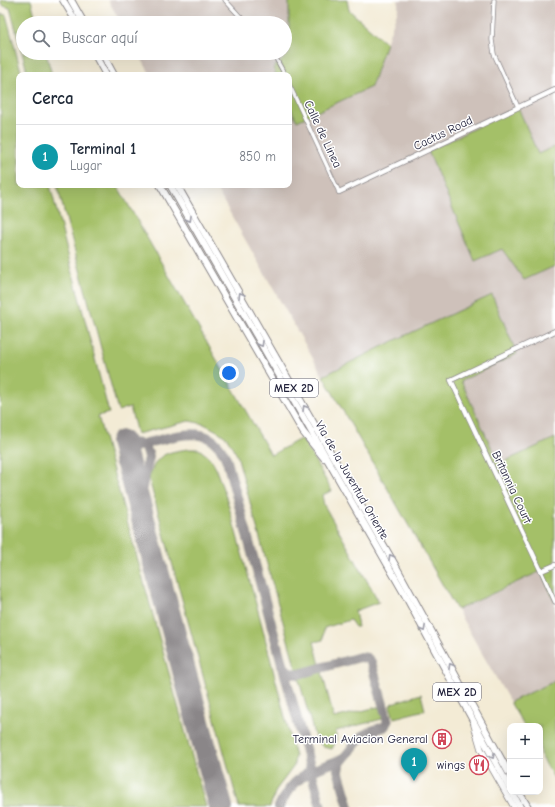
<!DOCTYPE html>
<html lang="es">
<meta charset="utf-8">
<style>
:root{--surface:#fff;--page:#f2f2f3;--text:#1f2937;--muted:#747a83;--line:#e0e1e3;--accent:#d1495b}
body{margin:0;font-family:"Comic Neue",sans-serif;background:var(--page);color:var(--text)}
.controls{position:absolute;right:12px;bottom:12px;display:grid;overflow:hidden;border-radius:8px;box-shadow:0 4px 16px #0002}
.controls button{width:36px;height:36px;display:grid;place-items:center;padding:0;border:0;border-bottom:1px solid var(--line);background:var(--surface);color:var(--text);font:20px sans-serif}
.you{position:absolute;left:229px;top:373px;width:14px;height:14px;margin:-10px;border:3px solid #fff;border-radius:50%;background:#1a73e8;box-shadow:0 0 0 6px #1a73e833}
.badge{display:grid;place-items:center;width:26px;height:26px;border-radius:50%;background:var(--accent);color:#fff;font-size:13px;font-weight:700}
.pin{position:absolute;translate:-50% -33px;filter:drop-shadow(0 1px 2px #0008)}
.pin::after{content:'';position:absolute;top:21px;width:14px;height:12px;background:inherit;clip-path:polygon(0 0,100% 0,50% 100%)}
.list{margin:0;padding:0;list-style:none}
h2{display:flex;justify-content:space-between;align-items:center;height:52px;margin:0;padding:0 16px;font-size:17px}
h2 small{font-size:13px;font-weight:400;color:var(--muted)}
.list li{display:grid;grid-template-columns:26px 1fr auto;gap:12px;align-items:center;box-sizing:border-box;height:64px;padding:0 16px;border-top:1px solid var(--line)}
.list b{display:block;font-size:15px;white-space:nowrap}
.list p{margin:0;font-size:13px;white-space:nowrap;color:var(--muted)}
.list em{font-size:13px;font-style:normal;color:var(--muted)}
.icon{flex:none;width:22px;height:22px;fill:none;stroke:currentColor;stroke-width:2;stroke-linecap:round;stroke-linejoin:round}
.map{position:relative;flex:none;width:555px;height:807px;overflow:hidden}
.search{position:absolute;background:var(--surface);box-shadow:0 4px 16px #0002;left:16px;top:16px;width:276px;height:44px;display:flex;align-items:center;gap:10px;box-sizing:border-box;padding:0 14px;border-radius:22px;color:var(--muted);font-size:15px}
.panel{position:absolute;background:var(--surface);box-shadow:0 4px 16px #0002;left:16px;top:72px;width:276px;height:116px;border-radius:8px}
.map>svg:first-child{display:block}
.industrial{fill:#cec1ba}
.green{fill:#a4c067;stroke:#637151}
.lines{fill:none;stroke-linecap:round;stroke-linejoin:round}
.taxiway{stroke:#8a8688;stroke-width:10}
.runway{stroke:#8a8688;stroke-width:24}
.minor-casing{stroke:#8a8688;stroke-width:5}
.tertiary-casing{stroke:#8a8688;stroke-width:6}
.secondary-casing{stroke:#8a8688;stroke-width:7}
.trunk-casing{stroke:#8a8688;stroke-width:8}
.minor{stroke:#fff;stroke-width:3.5}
.tertiary{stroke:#fff;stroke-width:4.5}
.secondary{stroke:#fff;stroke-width:5.5}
.trunk{stroke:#fff;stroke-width:6}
.oneway{stroke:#9c9ca7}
.labels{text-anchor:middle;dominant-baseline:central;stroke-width:3;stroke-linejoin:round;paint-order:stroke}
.shield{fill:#fff;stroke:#646476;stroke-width:1}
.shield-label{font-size:11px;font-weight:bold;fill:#22223b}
.street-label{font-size:12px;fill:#22223b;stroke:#fff}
.poi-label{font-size:12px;fill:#22223b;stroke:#fff;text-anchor:end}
</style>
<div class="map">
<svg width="555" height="807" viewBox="0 0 555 807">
<rect width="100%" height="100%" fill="#fff"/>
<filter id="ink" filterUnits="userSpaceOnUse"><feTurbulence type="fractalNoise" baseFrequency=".025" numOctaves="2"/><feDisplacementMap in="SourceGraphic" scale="8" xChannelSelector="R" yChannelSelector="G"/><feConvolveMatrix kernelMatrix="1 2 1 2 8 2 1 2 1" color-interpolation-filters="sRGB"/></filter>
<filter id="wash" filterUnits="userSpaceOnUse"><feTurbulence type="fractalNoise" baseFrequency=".012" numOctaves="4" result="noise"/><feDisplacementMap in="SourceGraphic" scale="16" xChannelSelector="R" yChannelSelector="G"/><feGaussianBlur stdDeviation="0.9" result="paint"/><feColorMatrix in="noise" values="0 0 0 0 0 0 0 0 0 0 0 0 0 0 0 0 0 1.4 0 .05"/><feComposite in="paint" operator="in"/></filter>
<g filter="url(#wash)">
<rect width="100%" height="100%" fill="#f3ebd5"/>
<g class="industrial">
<path d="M108,0H289V54L273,68L276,75H151L138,53H285V23H121Z"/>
<path d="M398,0H555V146L538,154L428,151L475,261L502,249L524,280L555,266V438L499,464L461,381L517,354L387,344L323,376L214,185H289V104L297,121L371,87L398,9Z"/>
<path d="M541,571L555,602V681L510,702L457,610L504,589Z"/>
</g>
<g class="green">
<path d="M1,0H31L37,23H23V53H46L52,75H28L10,8L1,5Z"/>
<path d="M289,0H347L349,10L386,43L371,87L297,121L289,104V75H276L273,68L289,54Z"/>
<path d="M1,14L6,15L22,75H19V185H50L109,413L98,416L206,807H0Z"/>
<path d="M518,107L538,154L555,146V266L524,280L502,249L475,261L428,151Z"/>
<path d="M57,185H117L271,455L302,438L332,491L322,495L324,505L379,602L355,611L358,627H355L350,620L324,628L323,640L314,642L334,718L377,707L381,708L384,717L382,719L336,731V741L332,749L323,747L315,738L237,455L227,438L219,432L204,424L189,421L137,434L130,407L118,411Z"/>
<path d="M492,295L517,354L461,381L499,464L555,438V602L541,571L457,610L323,376L387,344Z"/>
<path d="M189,449H199L209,457L214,464L227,500L260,618L295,756L294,766L276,790L270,807H239L149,479C155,454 166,452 189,449Z"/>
<path d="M555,681V780L540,754V726H524L510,702Z"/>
<path d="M421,694L425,710L394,718L390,706L392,703Z"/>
</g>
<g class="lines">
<g class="taxiway">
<path d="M128,464C128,459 129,454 132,449C138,444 148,443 156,441C185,433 214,425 227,461L321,807"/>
<path d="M132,481C129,472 120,469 119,460C116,441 145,436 149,457L139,499L140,508"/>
<path d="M282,665L290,673L299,674L360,657L367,658L371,662L388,722L384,727L371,731L362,736L340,763L338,770L349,807"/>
<path d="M219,800L221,807"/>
<path d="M279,807C287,788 300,775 319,768C327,764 335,763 343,758"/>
</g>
<path class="runway" d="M122,442L221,807"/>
</g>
</g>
<g filter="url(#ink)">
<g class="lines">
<defs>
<g id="minor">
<path d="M225,0L246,23"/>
<path d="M494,0L492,40L494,54L518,107"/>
<path d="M273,53L285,75"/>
<path d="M289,84L339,192"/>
<path d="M541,571L555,602"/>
</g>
<g id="tertiary">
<path d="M339,192L555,90"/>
<path d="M555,331L451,380L541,571L555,565"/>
</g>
<path id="secondary" d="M474,725L481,749L514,807"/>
<g id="trunk">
<path d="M63,0L77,23"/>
<path d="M71,0L84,23"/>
<path d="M94,53L106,75"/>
<path d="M102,53L114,75"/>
<path d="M160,185L303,432L324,458"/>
<path d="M170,185L405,595L510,789"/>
<path d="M177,185L398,570L510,775"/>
<path d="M512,792L520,807"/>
<path d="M519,792L528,807"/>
</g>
</defs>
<use href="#minor" class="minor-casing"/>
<use href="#tertiary" class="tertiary-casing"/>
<use href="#secondary" class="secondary-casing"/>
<use href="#trunk" class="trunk-casing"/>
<use href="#minor" class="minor"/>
<use href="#tertiary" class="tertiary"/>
<use href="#secondary" class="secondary"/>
<use href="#trunk" class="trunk"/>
</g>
<defs><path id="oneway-chevron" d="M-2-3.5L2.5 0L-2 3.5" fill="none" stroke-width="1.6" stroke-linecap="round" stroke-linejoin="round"/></defs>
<g class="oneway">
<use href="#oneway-chevron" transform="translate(189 219) rotate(60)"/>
<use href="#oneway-chevron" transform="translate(241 295) rotate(-120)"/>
<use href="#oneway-chevron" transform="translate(261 344) rotate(60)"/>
<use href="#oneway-chevron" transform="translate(305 408) rotate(-120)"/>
<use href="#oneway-chevron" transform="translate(391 557) rotate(-120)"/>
<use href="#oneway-chevron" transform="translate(423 629) rotate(62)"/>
<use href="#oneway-chevron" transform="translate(451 666) rotate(-120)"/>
<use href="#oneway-chevron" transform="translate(492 756) rotate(61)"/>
</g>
</g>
<defs>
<symbol id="building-ring" viewBox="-11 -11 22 22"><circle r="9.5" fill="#fff" stroke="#d1495b" stroke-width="1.5"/><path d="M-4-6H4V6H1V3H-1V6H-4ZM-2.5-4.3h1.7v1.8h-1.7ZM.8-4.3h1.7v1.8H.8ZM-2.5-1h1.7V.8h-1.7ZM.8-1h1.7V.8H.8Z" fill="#d1495b"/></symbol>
<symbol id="restaurant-ring" viewBox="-11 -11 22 22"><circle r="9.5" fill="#fff" stroke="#d1495b" stroke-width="1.5"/><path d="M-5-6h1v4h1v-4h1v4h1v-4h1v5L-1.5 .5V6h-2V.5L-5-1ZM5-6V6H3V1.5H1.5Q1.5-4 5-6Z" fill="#d1495b"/></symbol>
</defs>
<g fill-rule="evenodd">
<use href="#building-ring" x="431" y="728" width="22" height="22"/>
<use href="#restaurant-ring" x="468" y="754" width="22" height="22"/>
</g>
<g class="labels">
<g class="shield">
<rect x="270" y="379" width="48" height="18" rx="3"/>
<rect x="433" y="683" width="48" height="18" rx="3"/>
</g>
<g class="shield-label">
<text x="294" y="388">MEX 2D</text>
<text x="457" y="692">MEX 2D</text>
</g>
<g class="street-label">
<text transform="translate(443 133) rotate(-26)">Cactus Road</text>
<text transform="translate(323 134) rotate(65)">Calle de Linea</text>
<text transform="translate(352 480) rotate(60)">Via de la Juventud Oriente</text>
<text transform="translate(512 487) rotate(65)">Britannia Court</text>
</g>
<g class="poi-label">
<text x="428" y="739">Terminal Aviacion General</text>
<text x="465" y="765">wings</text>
</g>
</g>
</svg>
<div class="controls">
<button>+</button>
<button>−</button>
</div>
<div class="you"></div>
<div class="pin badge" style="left:414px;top:781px;background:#0f9aa8">1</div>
<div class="search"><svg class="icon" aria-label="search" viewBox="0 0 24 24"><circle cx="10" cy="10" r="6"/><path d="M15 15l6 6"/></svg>Buscar aquí</div>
<section class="panel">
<h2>Cerca<small></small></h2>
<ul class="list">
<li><span class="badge" style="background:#0f9aa8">1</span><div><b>Terminal 1</b><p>Lugar</p></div><em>850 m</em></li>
</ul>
</section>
</div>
